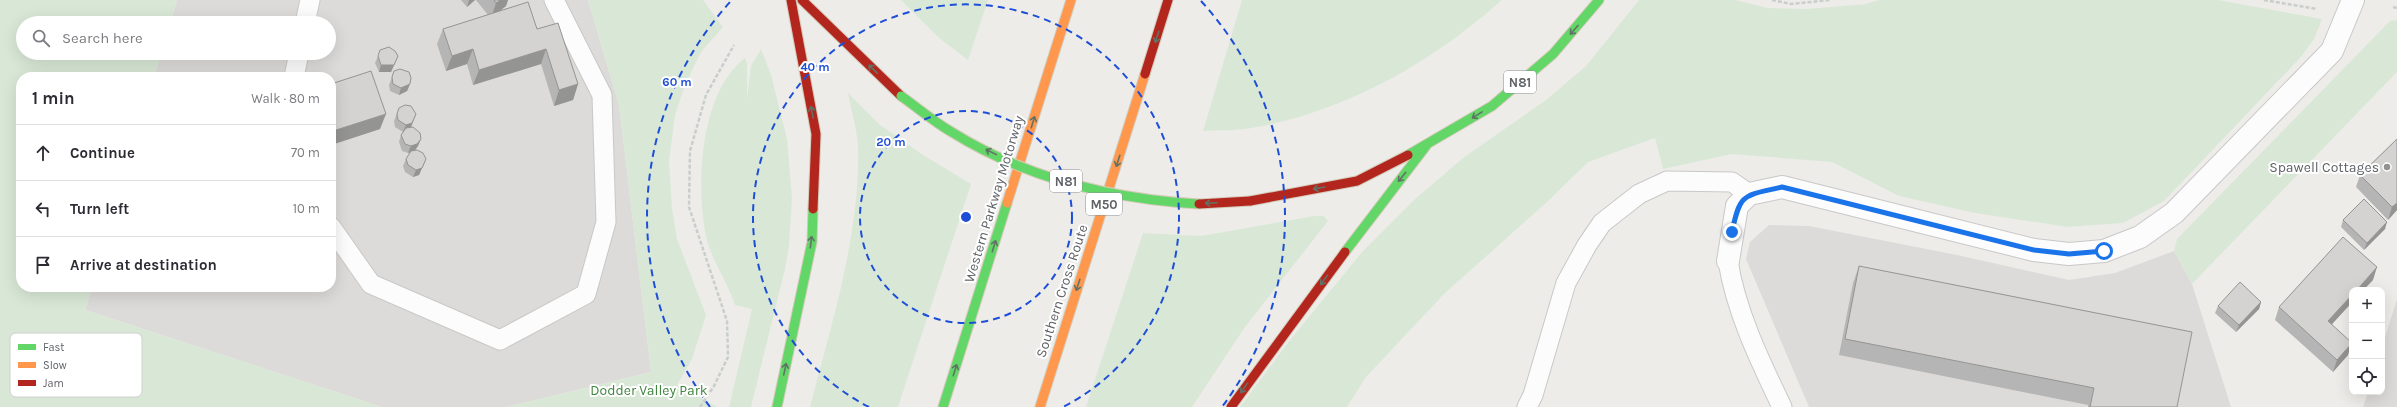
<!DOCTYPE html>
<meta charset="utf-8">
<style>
:root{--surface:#fff;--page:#f2f2f3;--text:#2b2b33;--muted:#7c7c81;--line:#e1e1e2}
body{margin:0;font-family:Karla,sans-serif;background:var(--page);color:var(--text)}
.controls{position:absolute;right:12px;bottom:12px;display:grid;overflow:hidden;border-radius:8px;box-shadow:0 4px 16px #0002}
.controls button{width:36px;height:36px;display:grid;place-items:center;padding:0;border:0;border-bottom:1px solid var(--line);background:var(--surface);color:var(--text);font:20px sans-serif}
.stop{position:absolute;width:12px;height:12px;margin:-9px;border:3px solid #1a73e8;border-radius:50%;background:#fff}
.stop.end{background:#1a73e8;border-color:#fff;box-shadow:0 1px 4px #0008}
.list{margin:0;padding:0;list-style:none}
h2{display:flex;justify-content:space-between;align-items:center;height:52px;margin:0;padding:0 16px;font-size:17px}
h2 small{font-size:13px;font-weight:400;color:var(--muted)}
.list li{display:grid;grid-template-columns:26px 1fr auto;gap:12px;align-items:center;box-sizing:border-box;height:56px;padding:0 16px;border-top:1px solid var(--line)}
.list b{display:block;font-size:15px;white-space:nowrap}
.list em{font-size:13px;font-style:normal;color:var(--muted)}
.icon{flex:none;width:22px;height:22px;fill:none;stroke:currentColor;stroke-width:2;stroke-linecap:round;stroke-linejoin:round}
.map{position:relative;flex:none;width:2397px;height:407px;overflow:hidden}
.search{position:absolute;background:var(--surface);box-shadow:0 4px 16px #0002;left:16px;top:16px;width:320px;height:44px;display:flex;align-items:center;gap:10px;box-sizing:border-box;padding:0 14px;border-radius:22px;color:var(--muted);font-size:15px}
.panel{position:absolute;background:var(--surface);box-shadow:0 4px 16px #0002;left:16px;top:72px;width:320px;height:220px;border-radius:16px}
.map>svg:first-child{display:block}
.industrial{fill:#dddbd9}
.green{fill:#d9e8d6}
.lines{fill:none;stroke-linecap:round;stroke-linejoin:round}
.lane-casing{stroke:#c8c8c8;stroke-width:21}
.street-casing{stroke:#c8c8c8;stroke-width:24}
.fast-casing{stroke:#d3cab9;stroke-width:11}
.slow-casing{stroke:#d3cab9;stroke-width:11}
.jam-casing{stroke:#d3cab9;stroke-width:11}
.path{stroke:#cacecb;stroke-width:2.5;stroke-dasharray:4 2;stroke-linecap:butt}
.lane{stroke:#fcfcfc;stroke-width:19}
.street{stroke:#fcfcfc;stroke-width:22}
.fast{stroke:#63d668;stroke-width:9}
.slow{stroke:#ff974d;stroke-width:9}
.jam{stroke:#b3261e;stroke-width:9}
.fast-bridge-casing{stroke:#d3cab9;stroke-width:11;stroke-linecap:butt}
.jam-bridge-casing{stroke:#d3cab9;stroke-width:11;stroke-linecap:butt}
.fast-bridge{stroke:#63d668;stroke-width:9}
.jam-bridge{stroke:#b3261e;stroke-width:9}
.wall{fill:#b6b5b5}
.shaded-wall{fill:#949493}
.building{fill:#d4d3d2;stroke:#949493}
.oneway{stroke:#607366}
.route{stroke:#1a73e8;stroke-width:5}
.ring{fill:none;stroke:#1d4ed8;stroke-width:2;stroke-dasharray:7 5}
.poi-dot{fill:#919294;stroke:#fff;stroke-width:1.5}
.labels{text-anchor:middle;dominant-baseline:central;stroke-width:4;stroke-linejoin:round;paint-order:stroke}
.shield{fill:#fff;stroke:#8f9194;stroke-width:1}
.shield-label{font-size:13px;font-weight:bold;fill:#5f6266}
.poi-label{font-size:14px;fill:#5f6266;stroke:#fff;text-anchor:end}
.street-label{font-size:14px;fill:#5f6266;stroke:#fff}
.park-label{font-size:14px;fill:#41843f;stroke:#fff}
.key{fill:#fff;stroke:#cfd0d1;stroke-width:1}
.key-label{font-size:11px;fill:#5f6266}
.centre{fill:#1d4ed8;stroke:#fff;stroke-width:2}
.ring-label{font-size:12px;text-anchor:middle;font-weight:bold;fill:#1d4ed8;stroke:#fff;stroke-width:4;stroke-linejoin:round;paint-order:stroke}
</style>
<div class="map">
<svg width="2397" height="407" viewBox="0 0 2397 407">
<rect width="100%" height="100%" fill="#edece9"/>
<g class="industrial">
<path d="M177,0H588L619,105L651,372L507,407H382L85,310L92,287H331V77H154L161,53H329V23H170Z"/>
<path d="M1769,225L1809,226L1957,255L2069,280L2115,273L2174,251L2192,284L2231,407H1809L1746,259L1750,242Z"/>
<path d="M2397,299V407H2363L2368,392H2382V347Z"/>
</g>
<g class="green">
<path d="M0,0H177L170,23H23V53H161L154,77H21V287H92L85,310L382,407H0Z"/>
<path d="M588,0H703L723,27L701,52L685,85L675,115L669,161L672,208L677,239L706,315L692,359L677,385L717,407H507L651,372L619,105Z"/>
<path d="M901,0H988L968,60L938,37Z"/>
<path d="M1242,0H1502C1430,64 1342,114 1245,129C1231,131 1216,130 1203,131Z"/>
<path d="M1639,0H1735L1768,8L1807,9L1866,4L1879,0H2218L2322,19L2314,39L2300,58L2164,201L2123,223L2068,227L1975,213L1899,196L1832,162L1732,154L1663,169L1655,138L1588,162L1546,203L1445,293L1366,377L1347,407H1240L1290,340L1362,252L1415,199L1463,158L1546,100L1586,66Z"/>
<path d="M2397,20V72L2192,284L2174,251L2177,239L2390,21Z"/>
<path d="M761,49L771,75L787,139L792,198L789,246L785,269L751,407H729L752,309L735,305C728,284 715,265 708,244C694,193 699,92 745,58L747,63V99L751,66Z"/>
<path d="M848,93L880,125L923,155L971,184L898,407H810C832,321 860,236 858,147C857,129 851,110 848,93Z"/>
<path d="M1314,216H1324L1328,221L1245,327L1192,407H1086L1143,233L1201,236Z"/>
</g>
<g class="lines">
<defs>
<g id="lane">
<path d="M305,23L310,0"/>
<path d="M294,77L299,53"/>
<path d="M331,227L371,284L500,340L586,294L606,222L602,95L554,0"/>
<path d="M1728,261C1736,312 1760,361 1782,407"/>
<path d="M1527,407L1533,395L1566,283L1587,245L1602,223L1639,194L1667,181L1732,182L1749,194"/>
</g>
<path id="street" d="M1728,261L1737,206L1749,194L1782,187L2034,250L2069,254L2104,251L2140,237L2174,213L2332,51L2353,0"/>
<g id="fast">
<path d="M1408,155L1492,106L1553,54L1599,0"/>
<path d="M1345,252L1426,146"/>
<path d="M777,407L812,242L813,209"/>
<path d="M943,407L1007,203"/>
</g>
<g id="slow">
<path d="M1007,203L1071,0"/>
<path d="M1040,407L1145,74"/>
</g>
<g id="jam">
<path d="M791,0L816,134L813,209"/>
<path d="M802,0L901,96"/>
<path d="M1145,74L1168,0"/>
<path d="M1250,201L1357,181L1408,155"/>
<path d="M1231,407L1345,252"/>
</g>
</defs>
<use href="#lane" class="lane-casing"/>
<use href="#street" class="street-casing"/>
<use href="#fast" class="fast-casing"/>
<use href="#slow" class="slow-casing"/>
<use href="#jam" class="jam-casing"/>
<g class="path">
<path d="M1772,0L1791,4L1830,0"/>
<path d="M2264,0L2317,9"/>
<path d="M2393,7L2397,8"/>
<path d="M700,407L714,386L728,357L727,321L689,207L690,151L706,95L734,45"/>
</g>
<use href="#lane" class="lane"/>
<use href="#street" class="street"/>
<use href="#fast" class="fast"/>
<use href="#slow" class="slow"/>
<use href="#jam" class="jam"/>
<defs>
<path id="fast-bridge" d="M901,96C918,108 933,121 950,131C1025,178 1112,199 1199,204"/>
<path id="jam-bridge" d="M1199,204L1250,201"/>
</defs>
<use href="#fast-bridge" class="fast-bridge-casing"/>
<use href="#jam-bridge" class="jam-bridge-casing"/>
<use href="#fast-bridge" class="fast-bridge"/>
<use href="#jam-bridge" class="jam-bridge"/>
</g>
<g class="wall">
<path d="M461,0H475L467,7Z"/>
<path d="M476,0H508L506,6L500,11L537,29L578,84L573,100L554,106L541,64L473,85L467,64L446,71L437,44L443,29L488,15Z"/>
<path d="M378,56H398L391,72H379L375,63Z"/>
<path d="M392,77L410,84L407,91L399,95L390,91L389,85Z"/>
<path d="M331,84L380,129L331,145Z"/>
<path d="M399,108L411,127L418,146L415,151L426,159L419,175L413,177L405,172L403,166L406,159L410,153H408L402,151L399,142L401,135L403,132L395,127L394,121Z"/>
<path d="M2397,139V210L2388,220L2356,187L2360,175Z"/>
<path d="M2343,220L2385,229L2364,250L2341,227Z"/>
<path d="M1859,266L2177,407H2088V405L1839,355L1853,283Z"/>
<path d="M2373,280L2332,324L2348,355L2333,372L2275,320L2279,307Z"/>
<path d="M2261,302L2259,309L2236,332L2215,313L2218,306Z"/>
</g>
<g class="shaded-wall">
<path d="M469,0H475L467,7Z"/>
<path d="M500,0H508L506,6L491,18L496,3Z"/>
<path d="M473,49L467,64L446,71L452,56Z"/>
<path d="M546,49L541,64L473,85L479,70Z"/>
<path d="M398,56L391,72H379L381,65Z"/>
<path d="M410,84L407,91L399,95L401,88Z"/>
<path d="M578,84L573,100L554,106L559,90Z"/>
<path d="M386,114L380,129L331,145V137L333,131Z"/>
<path d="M416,114L410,130L403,132L406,125Z"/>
<path d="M421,139L418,146L414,151L408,153L411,146Z"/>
<path d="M426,159L419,175L413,177L416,170Z"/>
<path d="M2397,203V210L2388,220L2392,207Z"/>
<path d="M2387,222L2385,229L2364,250L2367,243Z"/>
<path d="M2377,267L2373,280L2363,290H2357Z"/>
<path d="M2352,295V302L2324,333L2328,321Z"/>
<path d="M2261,302L2259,309L2236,332L2239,325Z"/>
<path d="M2352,343L2348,355L2333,372L2337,360Z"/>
</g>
<g class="building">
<path d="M494,0H500L496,3Z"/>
<path d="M528,2L537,29L558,23L578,84L559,90L546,49L479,70L473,49L452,56L443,29Z"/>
<path d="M389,47L395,51L398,56L394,65H381L378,56L380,50Z"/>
<path d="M400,69L409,72L411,78L410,84L401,88L393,84L392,77L394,71Z"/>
<path d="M371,71L386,114L333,131L331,124V84Z"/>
<path d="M405,105L411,106L416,114L412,123L406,125L398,120L397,114L399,108Z"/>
<path d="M413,127L420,133L421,139L417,144L411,146L405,144L401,135L406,128Z"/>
<path d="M2397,139V203L2392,207L2360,175Z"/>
<path d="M417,150L423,153L426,159L422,168L416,170L408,165L406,159L411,151Z"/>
<path d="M2364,199L2387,222L2367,243L2343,220Z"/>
<path d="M2343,237L2377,267L2357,290H2352V295L2328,321L2352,343L2337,360L2279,307Z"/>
<path d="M1859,266L2192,332L2177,407H2090L2094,388L1845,339Z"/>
<path d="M2240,282L2261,302L2239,325L2218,306Z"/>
</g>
<defs><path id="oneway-shaft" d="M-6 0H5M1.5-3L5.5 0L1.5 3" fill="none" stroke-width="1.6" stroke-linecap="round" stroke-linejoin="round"/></defs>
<g class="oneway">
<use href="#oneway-shaft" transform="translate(1574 30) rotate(131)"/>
<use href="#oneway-shaft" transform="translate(1157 37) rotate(108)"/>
<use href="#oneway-shaft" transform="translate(873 69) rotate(-136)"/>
<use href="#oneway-shaft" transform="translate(812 112) rotate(-101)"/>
<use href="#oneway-shaft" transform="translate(1477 115) rotate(148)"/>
<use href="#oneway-shaft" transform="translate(1033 122) rotate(-73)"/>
<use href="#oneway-shaft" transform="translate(991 152) rotate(-154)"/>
<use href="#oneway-shaft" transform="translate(1118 161) rotate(108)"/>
<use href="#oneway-shaft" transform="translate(1402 177) rotate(129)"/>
<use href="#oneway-shaft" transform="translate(1319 188) rotate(170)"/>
<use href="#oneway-shaft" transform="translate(1211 203) rotate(177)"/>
<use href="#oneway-shaft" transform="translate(811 242) rotate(-83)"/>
<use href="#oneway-shaft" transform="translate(994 246) rotate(-73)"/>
<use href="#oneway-shaft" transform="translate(1324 280) rotate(126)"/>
<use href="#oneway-shaft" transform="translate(1078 285) rotate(108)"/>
<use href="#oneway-shaft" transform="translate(785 369) rotate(-78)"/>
<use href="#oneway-shaft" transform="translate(955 370) rotate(-73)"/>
<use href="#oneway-shaft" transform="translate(1244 388) rotate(125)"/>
</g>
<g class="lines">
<path class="route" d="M1732,232C1740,192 1744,196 1782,187L2034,250L2069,254L2104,251"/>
</g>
<g class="ring">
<circle cx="966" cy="217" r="106"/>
<path d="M869 407A213 213 0 1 1 1063 407"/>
<path d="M710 407A319 319 0 0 1 731 1M1201 1A319 319 0 0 1 1222 407"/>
</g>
<circle class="poi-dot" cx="2387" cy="167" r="4"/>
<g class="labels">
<g class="shield">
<rect x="1504" y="71" width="32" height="22" rx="3"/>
<rect x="1050" y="170" width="32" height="22" rx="3"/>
<rect x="1086" y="193" width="36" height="22" rx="3"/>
</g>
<g class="shield-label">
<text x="1520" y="82">N81</text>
<text x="1066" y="181">N81</text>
<text x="1104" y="204">M50</text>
</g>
<g class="poi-label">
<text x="2379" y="167">Spawell Cottages</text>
</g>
<g class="street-label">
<text transform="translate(994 199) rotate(-73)">Western Parkway Motorway</text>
<text transform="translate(1062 291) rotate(-72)">Southern Cross Route</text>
</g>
<g class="park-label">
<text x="649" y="390">Dodder Valley Park</text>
</g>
</g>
<rect x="10" y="333" width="132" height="64" rx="6" class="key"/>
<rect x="18" y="344" width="18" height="6" fill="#63d668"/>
<rect x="18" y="362" width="18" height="6" fill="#ff974d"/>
<rect x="18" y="380" width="18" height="6" fill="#b3261e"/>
<g class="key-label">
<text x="43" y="351">Fast</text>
<text x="43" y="369">Slow</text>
<text x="43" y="387">Jam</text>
</g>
<circle cx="966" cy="217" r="6" class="centre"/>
<g class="ring-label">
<text x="815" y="71">40 m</text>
<text x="677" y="86">60 m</text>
<text x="891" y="146">20 m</text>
</g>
</svg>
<div class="controls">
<button>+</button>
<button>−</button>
<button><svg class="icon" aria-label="locate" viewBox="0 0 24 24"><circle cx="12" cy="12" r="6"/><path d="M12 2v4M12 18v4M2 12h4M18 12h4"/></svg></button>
</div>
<div class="stop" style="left:2104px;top:251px"></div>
<div class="stop end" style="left:1732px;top:232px"></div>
<div class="search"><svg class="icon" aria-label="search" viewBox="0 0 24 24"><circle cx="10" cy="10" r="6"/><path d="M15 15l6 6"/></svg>Search here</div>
<section class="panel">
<h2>1 min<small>Walk · 80 m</small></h2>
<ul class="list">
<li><svg class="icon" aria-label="ahead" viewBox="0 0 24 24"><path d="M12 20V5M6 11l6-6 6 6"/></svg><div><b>Continue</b></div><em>70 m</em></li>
<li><svg class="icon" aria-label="left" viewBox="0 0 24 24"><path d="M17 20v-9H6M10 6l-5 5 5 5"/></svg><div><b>Turn left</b></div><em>10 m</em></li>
<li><svg class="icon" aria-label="arrive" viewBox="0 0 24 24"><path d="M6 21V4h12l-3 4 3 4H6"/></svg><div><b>Arrive at destination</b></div></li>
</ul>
</section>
</div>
